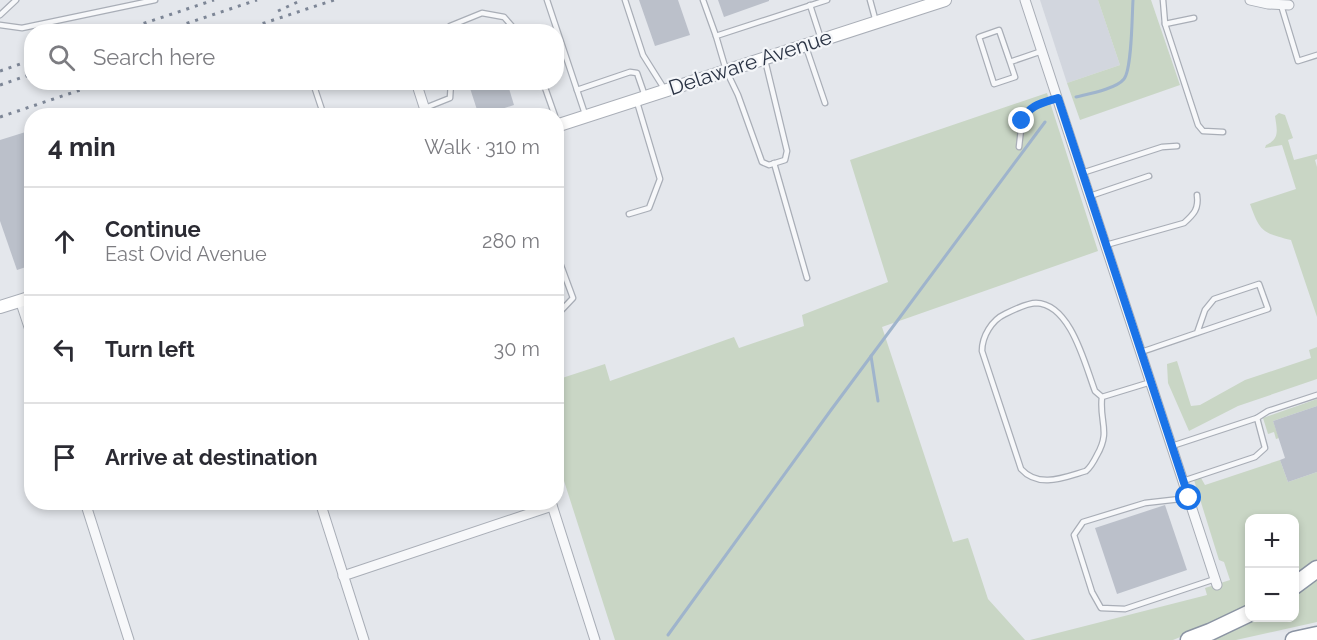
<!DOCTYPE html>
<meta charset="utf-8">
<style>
:root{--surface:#fff;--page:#f7f7f7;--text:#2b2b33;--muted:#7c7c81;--line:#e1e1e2}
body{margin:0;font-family:Raleway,sans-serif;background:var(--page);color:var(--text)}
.controls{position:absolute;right:18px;bottom:18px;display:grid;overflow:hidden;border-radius:12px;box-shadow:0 3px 9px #0003}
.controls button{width:54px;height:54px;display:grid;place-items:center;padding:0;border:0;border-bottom:2px solid var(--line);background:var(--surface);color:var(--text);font:30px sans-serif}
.stop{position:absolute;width:18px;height:18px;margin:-14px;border:4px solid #1a73e8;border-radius:50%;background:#fff}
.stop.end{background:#1a73e8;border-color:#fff;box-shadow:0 2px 6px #0008}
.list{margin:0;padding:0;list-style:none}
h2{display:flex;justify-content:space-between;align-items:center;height:78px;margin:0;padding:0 24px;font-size:26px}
h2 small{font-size:20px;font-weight:400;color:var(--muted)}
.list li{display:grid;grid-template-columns:39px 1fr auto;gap:18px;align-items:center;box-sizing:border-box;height:108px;padding:0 24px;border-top:2px solid var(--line)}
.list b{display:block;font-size:22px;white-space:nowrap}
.list p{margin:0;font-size:20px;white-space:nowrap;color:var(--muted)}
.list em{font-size:20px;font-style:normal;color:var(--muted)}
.icon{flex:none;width:33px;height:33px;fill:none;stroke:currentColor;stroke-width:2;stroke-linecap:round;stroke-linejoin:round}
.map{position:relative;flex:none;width:1317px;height:640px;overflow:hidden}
.search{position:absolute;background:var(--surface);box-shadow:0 3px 9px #0003;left:24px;top:24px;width:540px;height:66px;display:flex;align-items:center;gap:15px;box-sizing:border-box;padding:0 21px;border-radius:24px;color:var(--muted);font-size:22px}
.panel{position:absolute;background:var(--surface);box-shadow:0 3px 9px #0003;left:24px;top:108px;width:540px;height:402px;border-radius:24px}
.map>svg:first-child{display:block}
.built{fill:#d2d6de}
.green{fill:#c9d6c5}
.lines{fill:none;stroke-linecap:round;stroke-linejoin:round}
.stream{stroke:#9fb4cc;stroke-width:3}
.building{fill:#bbc0ca}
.service-casing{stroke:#a9aeb7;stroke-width:7}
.minor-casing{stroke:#a9aeb7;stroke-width:11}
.secondary-casing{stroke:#a9aeb7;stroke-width:14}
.motorway-casing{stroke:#8b94a3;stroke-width:19}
.service{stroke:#f7f8fa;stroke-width:4.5}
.minor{stroke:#f7f8fa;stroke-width:9}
.secondary{stroke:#fff;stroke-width:12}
.motorway{stroke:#fff;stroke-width:16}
.rail{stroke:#7d8696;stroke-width:3;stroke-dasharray:3 6;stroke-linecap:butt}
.route{stroke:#1a73e8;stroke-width:8}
.labels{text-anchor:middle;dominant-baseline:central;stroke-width:4.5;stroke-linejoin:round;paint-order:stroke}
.street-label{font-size:21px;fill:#2b3445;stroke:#f4f6f9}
</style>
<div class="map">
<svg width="1317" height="640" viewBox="0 0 1317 640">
<rect width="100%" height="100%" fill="#e4e7ec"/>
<path class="built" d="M1040,0H1098L1120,65L1067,83Z"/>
<g class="green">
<path d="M1098,0H1151L1180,85L1080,120L1067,83L1120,65Z"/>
<path d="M1047,93L1098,251L882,327L953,542L968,538L988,599L1025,640H615L557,459L556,380L605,364L610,381L734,337L739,348L804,326L802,315L888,282L850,160Z"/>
<path d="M1279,113L1285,115L1293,138L1288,140L1294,160L1317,154V159L1315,160L1317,167V317L1291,240C1263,233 1260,232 1250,204L1296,189L1282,145L1265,148L1266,145C1280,139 1277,130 1275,116Z"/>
<path d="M1317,347V379L1238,406L1189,431L1168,383L1167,364L1177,361L1191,406L1200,405L1245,380L1311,358L1309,350Z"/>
<path d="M1317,399V406L1273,421L1279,438L1276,439L1274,432L1268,434L1263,418Z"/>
<path d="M1280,460L1288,482L1317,472V560L1295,577L1294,518H1250L1249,604L1217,622L1173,640H1030L1207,595L1205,588L1230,580L1224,562L1219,560L1194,480L1197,478H1201L1205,485Z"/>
<path d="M1317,576V622L1236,640H1216L1215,636L1252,618H1294L1295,592Z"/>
</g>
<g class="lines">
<g class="stream">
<path d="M1076,97C1088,94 1116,89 1124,79C1132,69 1132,15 1133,0"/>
<path d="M871,356L878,401"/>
<path d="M668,635L831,410L1045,122"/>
</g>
</g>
<g class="building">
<path d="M639,0H678L690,35L655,46Z"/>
<path d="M718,0H769V1L724,17Z"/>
<path d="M468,82H507L514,105L479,116Z"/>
<path d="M32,130V265L17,270L0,221V140Z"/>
<path d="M1317,406V472L1288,482L1280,460L1285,458L1273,421Z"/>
<path d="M1165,505L1187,570L1117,594L1095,528Z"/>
</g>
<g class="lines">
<defs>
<g id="service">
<path d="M547,0L585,114"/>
<path d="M625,0L643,55L665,90"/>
<path d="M703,0L716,36"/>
<path d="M870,0L876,22"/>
<path d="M1163,0L1165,24L1198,125L1203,131L1223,132"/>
<path d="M810,5L821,39"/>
<path d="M1281,5L1298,61L1317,55"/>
<path d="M0,15L16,0"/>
<path d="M1165,24L1194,18"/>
<path d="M0,25L22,28L155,0"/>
<path d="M449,32L450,26L482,13L504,17L517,32"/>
<path d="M806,47L825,103"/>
<path d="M765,60L787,151L785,160L769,165L762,162L738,95L726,70L716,36L827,0"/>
<path d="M1010,62L1015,77L994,84L979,37L999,30L1010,62L1042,51"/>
<path d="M543,82L555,116"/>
<path d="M314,86L324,116"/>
<path d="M577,90L630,72L637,73L645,96"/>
<path d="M425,108L450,98L451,82"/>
<path d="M1019,147C1023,111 1022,109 1058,98"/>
<path d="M774,163L807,278"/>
<path d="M1082,173L1162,147L1177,146"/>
<path d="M1090,196L1149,176"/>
<path d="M629,214L649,208L660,179L637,102"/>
<path d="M1106,245L1184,223C1194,214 1199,209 1197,195"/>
<path d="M556,252L573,298L556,316"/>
<path d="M1141,352C1183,338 1225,323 1268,309L1259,284L1214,299L1205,310L1197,333"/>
<path d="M1102,397L1095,391C1085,365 1071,304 1036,303C1027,303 1013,310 1005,314C992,320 982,336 982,351L1021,469C1039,489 1065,477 1086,471C1091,467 1094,461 1097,455C1111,431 1099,422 1102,397L1151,382"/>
<path d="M1257,418L1268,411L1317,395"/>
<path d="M1172,446L1257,418L1265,448L1255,457L1183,481"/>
<path d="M1189,498L1145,503L1083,522L1074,535L1092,592L1101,608L1125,609L1215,579"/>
</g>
<g id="minor">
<path d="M1025,0L1217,585"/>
<path d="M1250,0L1268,4L1289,5"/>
<path d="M416,82L427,116"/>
<path d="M20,300L32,336"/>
<path d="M85,502L129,640"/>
<path d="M320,502L364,640"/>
<path d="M551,502L595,640"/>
<path d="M343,576L552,506"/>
</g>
<g id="secondary">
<path d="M556,126L945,0"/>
<path d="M0,307L32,297"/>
</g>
<g id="motorway">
<path d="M1294,586L1317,569"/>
<path d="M1189,640L1210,632L1250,613"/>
<path d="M1294,640L1317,635"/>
</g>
</defs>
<use href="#service" class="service-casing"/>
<use href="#minor" class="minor-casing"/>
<use href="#secondary" class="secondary-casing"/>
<use href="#motorway" class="motorway-casing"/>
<use href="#service" class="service"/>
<use href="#minor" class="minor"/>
<use href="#secondary" class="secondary"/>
<use href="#motorway" class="motorway"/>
<g class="rail">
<path d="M278,11L302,0"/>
<path d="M118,32L214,0"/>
<path d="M161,32L257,0"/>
<path d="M237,32L334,0"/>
<path d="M0,71L32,60"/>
<path d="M0,85L32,74"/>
<path d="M0,117L104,82"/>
</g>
</g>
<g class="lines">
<path class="route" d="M1022,121C1029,105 1042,103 1058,98L1189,498"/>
</g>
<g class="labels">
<g class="street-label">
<text transform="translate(750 62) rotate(-18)">Delaware Avenue</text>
</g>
</g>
</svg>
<div class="controls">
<button>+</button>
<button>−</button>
</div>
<div class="stop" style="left:1189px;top:498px"></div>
<div class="stop end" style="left:1022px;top:121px"></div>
<div class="search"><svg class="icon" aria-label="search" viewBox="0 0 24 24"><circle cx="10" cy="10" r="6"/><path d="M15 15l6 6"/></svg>Search here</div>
<section class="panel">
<h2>4 min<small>Walk · 310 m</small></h2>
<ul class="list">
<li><svg class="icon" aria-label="ahead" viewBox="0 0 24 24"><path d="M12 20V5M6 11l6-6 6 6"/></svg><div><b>Continue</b><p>East Ovid Avenue</p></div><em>280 m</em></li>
<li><svg class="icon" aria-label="left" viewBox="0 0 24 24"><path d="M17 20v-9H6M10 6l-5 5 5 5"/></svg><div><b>Turn left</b></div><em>30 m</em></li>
<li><svg class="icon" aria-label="arrive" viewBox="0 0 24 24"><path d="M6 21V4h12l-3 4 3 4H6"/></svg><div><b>Arrive at destination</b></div></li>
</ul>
</section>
</div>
